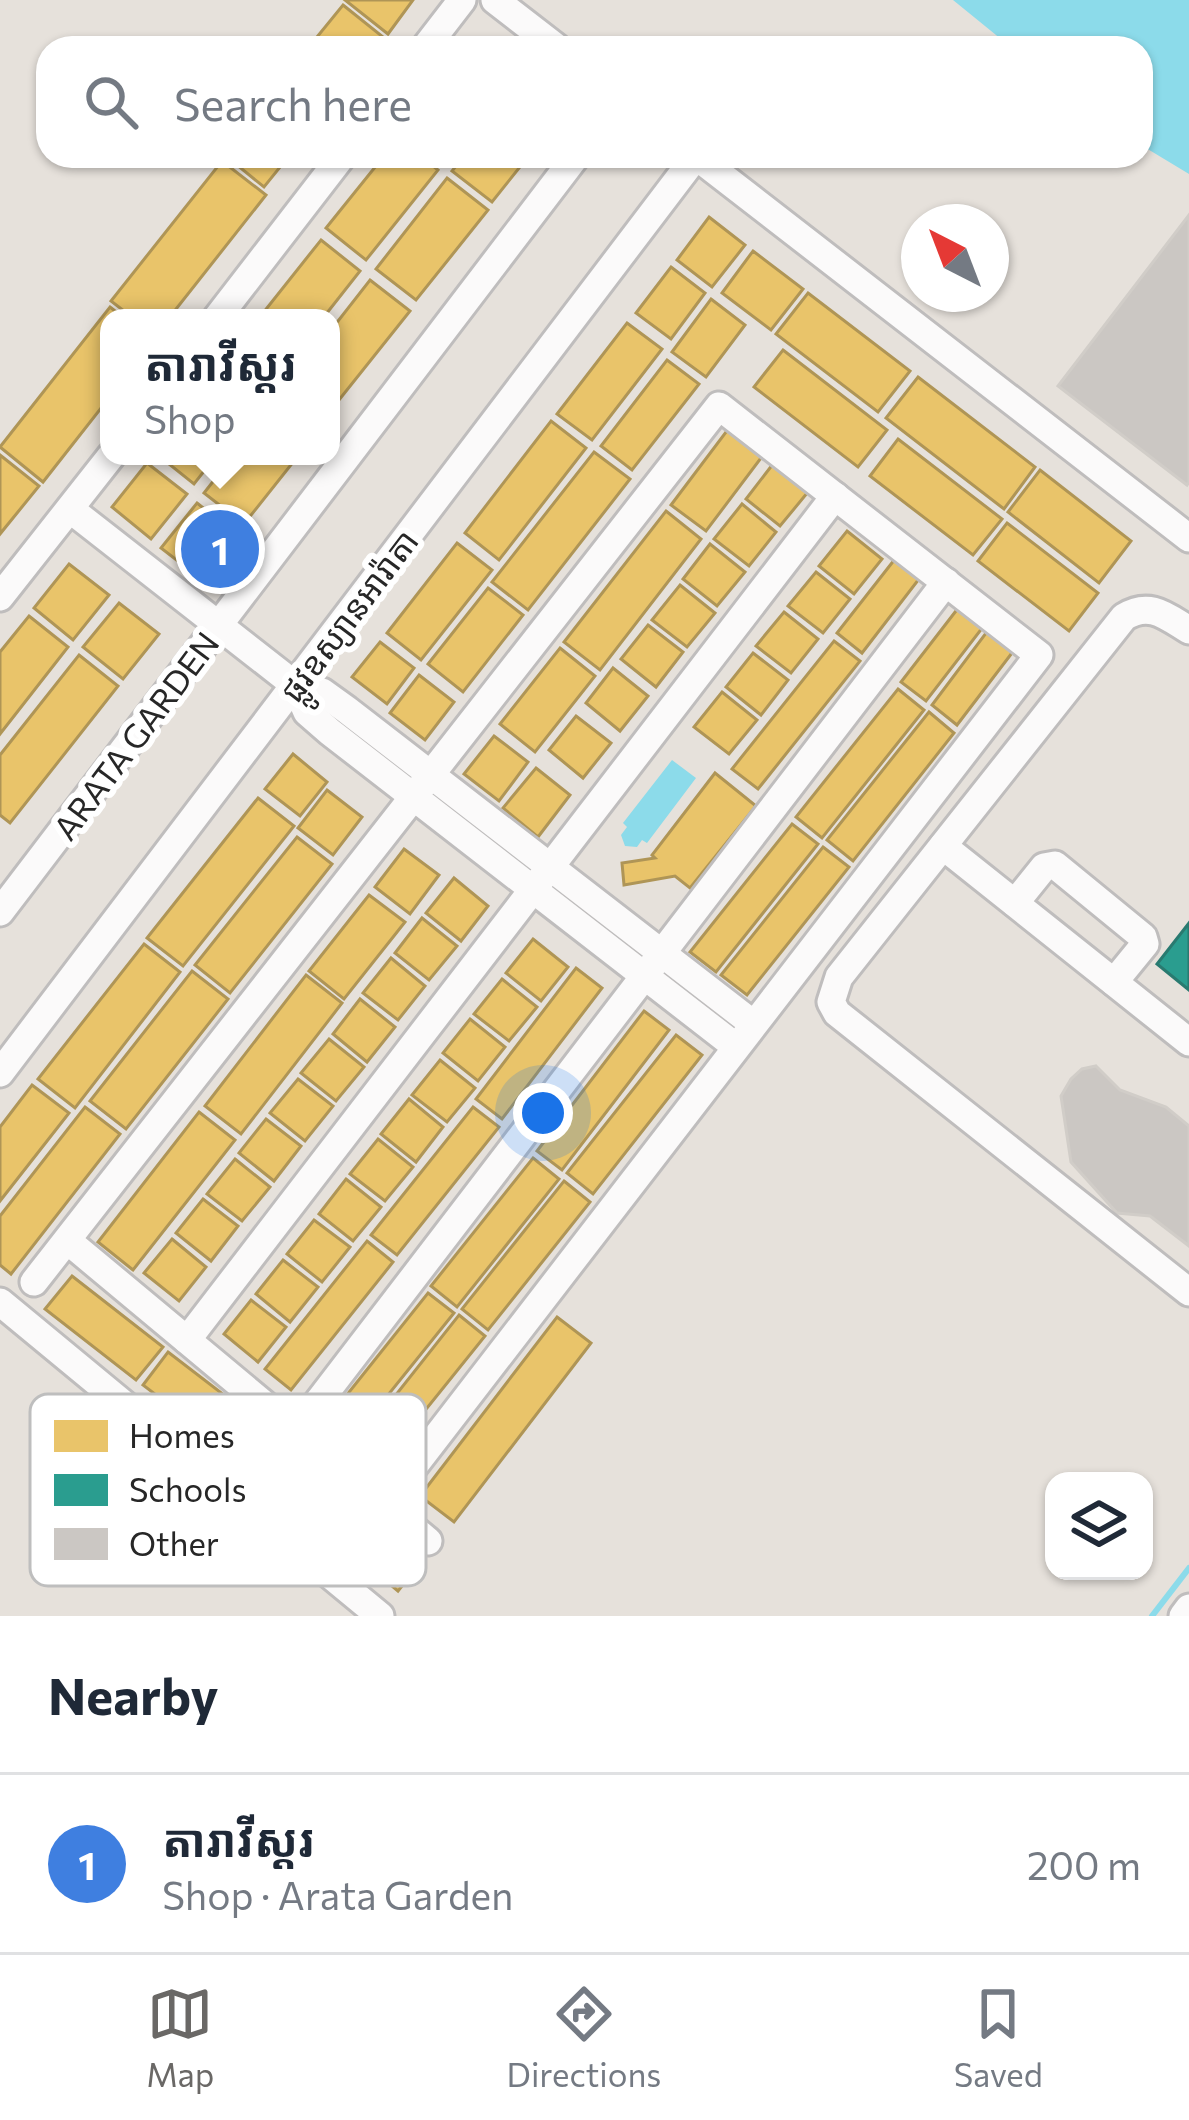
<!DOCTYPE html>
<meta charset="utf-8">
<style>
:root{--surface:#fff;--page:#f2f2f3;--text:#1f2937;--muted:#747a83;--line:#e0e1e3;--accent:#6a6866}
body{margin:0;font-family:Commissioner,"Noto Sans Khmer",sans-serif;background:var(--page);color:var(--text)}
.controls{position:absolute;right:36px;bottom:36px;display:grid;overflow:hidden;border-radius:24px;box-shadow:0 3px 9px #0004}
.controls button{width:108px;height:108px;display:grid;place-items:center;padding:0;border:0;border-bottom:3px solid var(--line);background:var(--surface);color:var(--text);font:60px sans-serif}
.compass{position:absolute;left:901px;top:204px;width:108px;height:108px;border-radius:50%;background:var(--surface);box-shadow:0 3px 9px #0004;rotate:318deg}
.you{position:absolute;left:543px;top:1113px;width:42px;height:42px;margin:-30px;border:9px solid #fff;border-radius:50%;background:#1a73e8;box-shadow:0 0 0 18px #1a73e833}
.badge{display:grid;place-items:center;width:78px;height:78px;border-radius:50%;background:var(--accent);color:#fff;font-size:39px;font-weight:700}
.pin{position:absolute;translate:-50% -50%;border:6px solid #fff;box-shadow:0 3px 12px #0006}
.popup{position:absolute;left:100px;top:309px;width:240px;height:156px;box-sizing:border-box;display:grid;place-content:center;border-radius:24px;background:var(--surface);filter:drop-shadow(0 3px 9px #0005);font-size:39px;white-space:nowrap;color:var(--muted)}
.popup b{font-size:45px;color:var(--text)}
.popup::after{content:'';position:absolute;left:50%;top:100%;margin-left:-24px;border:24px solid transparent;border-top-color:var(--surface)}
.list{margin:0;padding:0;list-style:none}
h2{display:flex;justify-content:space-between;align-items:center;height:156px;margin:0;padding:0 48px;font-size:51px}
h2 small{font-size:39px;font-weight:400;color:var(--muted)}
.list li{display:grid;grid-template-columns:78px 1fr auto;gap:36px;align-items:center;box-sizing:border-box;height:180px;padding:0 48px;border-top:3px solid var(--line)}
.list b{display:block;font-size:45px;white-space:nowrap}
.list p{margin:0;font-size:39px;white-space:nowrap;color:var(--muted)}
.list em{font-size:39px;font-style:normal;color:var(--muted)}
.icon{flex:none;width:66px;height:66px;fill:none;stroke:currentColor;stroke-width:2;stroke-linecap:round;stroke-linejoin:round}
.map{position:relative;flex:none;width:1189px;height:1616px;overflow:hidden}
.search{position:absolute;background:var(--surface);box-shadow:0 3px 9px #0004;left:36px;right:36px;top:36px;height:132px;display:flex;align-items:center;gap:30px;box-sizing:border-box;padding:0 42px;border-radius:36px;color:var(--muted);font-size:45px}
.sheet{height:336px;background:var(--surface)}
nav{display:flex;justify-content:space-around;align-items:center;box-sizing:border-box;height:168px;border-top:3px solid var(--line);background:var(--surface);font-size:33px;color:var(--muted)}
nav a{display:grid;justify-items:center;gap:6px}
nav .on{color:var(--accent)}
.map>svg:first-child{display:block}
.water{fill:#8cdbea}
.homes{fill:#e9c46a;stroke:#af9556;stroke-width:3}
.schools{fill:#2a9d8f;stroke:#297a70;stroke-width:3}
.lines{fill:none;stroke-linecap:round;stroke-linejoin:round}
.stream{stroke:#8cdbea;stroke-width:6}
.building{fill:#cbc7c3;stroke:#d1cdc8;stroke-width:3}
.minor-casing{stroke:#bfbdbd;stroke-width:33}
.minor{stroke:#fbfafa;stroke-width:27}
.labels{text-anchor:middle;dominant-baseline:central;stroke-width:12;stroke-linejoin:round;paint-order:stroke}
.street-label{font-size:33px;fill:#272727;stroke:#fff}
.key{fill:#fff;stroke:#bebebe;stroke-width:3}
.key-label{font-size:33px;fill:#272727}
</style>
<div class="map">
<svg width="1189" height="1616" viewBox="0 0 1189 1616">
<rect width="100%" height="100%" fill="#e6e1db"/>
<g class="water">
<path d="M953,0H1189V174L1141,145V48H1012Z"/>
<path d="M672,760L696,778L647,843L642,840L637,847L625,846L621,835L627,827L623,823Z"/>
</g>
<g class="homes">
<path d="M345,0H413L388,34Z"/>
<path d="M343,5L383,37L375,48H308Z"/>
<path d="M226,156H289L264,187Z"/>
<path d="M384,156H421L438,170L366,260L326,228Z"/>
<path d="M464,156H525L527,158L492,202L452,171Z"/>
<path d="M222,161L266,195L169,318H133L111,301Z"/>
<path d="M447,178L488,210L416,300L376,269Z"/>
<path d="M709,217L745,245L712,287L677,260Z"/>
<path d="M321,240L360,271L323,318H259Z"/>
<path d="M753,251L803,289L771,330L722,293Z"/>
<path d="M671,267L705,293L671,339L636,313Z"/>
<path d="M370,280L410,311L331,410V330Z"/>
<path d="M808,293L910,371L878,412L776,334Z"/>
<path d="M711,299L745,325L706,377L672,352Z"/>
<path d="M110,307L124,318H109V398L43,482L0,447Z"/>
<path d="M627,323L662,349L592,440L557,414Z"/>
<path d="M783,350L887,430L858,467L754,387Z"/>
<path d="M667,360L699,384L632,470L601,446Z"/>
<path d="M918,377L1035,467L1004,509L886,418Z"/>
<path d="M551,421L586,448L499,560L465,533Z"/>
<path d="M729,428L764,454L706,531L671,505Z"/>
<path d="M898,439L1002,519L973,555L870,476Z"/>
<path d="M594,452L630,479L528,610L492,582Z"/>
<path d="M0,455L39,486L0,534Z"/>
<path d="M159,456H216L194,484Z"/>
<path d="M233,456H298L244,524L204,493Z"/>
<path d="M147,463L187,494L151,539L112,507Z"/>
<path d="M773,464L808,492L780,526L746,499Z"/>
<path d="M1040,470L1131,541L1099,583L1008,512Z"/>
<path d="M197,503L236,534L201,579L161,548Z"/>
<path d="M742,504L776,532L749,566L714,539Z"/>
<path d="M666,511L701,539L600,670L564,642Z"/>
<path d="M1007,523L1098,593L1069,631L978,561Z"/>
<path d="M847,531L882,559L854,594L819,566Z"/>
<path d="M457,543L492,570L421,660L387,633Z"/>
<path d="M710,544L745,572L717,606L683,579Z"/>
<path d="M895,559L919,579L862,653L837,633Z"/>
<path d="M69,564L109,595L73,640L34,608Z"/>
<path d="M816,572L850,599L823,633L788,606Z"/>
<path d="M680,585L715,613L687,647L652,620Z"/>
<path d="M488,588L523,615L463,692L428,664Z"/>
<path d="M119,603L159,634L123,679L83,647Z"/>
<path d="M959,607L983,627L926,701L901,682Z"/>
<path d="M784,612L818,639L791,673L756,646Z"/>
<path d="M29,616L68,647L0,734V652Z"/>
<path d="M648,625L683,652L656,687L621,659Z"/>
<path d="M989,629L1015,649L957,725L932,705Z"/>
<path d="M834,641L860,661L758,789L732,769Z"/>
<path d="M380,642L414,668L387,704L352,677Z"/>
<path d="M560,648L595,676L535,752L500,724Z"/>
<path d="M753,653L788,680L761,715L726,687Z"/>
<path d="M79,655L118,686L10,823L0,815V755Z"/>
<path d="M613,668L648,696L620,731L586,703Z"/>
<path d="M419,675L454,702L425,740L390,713Z"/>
<path d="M898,689L924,710L822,838L796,817Z"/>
<path d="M722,692L757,720L729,754L694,727Z"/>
<path d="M929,712L954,733L853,861L827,840Z"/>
<path d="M576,716L611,743L583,778L549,750Z"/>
<path d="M494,736L528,762L499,801L464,774Z"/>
<path d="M293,754L327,782L300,816L265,789Z"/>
<path d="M536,768L570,795L538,837L503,808Z"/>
<path d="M715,773L756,806L690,888L675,876L624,885L622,863L655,858L652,855Z"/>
<path d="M327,790L362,817L333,855L298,828Z"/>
<path d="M258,798L294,826L183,966L147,938Z"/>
<path d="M792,824L818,844L716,972L690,952Z"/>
<path d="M297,837L332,864L230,993L195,965Z"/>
<path d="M823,847L849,867L747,995L721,975Z"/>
<path d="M404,849L439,875L410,914L375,887Z"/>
<path d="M454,878L488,906L461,941L426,913Z"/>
<path d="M369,895L405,922L344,999L309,971Z"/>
<path d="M422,918L457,946L429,980L395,953Z"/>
<path d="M533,939L568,967L541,1001L506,973Z"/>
<path d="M144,944L180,972L75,1108L38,1079Z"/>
<path d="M391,958L425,986L398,1020L363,993Z"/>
<path d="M576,968L602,988L502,1119L476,1099Z"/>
<path d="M192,971L228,999L126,1129L90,1101Z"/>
<path d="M306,975L342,1003L241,1134L205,1106Z"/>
<path d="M502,979L537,1007L509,1041L474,1014Z"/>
<path d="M360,999L395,1027L367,1062L333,1034Z"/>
<path d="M644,1011L669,1030L562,1170L537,1151Z"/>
<path d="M470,1019L505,1047L478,1081L443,1053Z"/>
<path d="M676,1035L702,1055L593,1194L567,1173Z"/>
<path d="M329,1039L364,1067L336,1101L301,1073Z"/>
<path d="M440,1060L475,1088L447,1122L412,1095Z"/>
<path d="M298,1079L333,1106L305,1141L270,1113Z"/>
<path d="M32,1085L69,1113L0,1201V1127Z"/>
<path d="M409,1099L443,1127L416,1162L381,1134Z"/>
<path d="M85,1107L120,1134L11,1274L0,1265V1216Z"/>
<path d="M473,1107L499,1127L397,1255L371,1235Z"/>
<path d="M199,1112L235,1140L133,1270L98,1242Z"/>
<path d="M266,1119L301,1146L274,1181L239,1153Z"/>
<path d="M378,1139L413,1167L385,1201L350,1174Z"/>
<path d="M533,1158L559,1179L457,1307L431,1286Z"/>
<path d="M235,1159L270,1187L242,1221L207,1194Z"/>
<path d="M346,1179L381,1207L353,1241L319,1214Z"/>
<path d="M564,1181L590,1202L488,1330L462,1309Z"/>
<path d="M203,1199L238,1226L211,1261L176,1233Z"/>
<path d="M314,1220L350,1247L322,1282L287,1254Z"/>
<path d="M172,1239L206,1267L179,1301L144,1273Z"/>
<path d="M367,1241L393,1262L291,1390L265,1369Z"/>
<path d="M283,1260L318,1287L290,1322L256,1294Z"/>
<path d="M72,1276L163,1347L136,1380L45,1309Z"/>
<path d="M428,1293L454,1313L351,1441L326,1421Z"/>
<path d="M251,1300L286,1327L258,1362L224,1334Z"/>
<path d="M459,1315L485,1336L382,1464L357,1444Z"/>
<path d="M557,1317L591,1343L454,1522L420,1496Z"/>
<path d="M168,1352L272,1432L246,1464L143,1385Z"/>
<path d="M277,1437L368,1507L339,1543L250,1473Z"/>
<path d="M373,1515L425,1557L398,1591L347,1548Z"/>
</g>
<path class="schools" d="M1189,923V990L1157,964Z"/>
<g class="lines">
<path class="stream" d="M1152,1616L1189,1568"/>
</g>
<g class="building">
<path d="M1189,215V482L1187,485L1058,386Z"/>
<path d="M1096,1066L1120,1090L1166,1107L1189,1126V1246L1150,1216L1117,1213L1071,1162L1061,1096L1071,1079L1082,1069Z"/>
</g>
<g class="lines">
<defs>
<g id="minor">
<path d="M495,0L557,48"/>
<path d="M425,48L462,0"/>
<path d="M217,318L342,156"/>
<path d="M70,509L295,685L322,692L347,710L752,1023"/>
<path d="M0,597L111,456"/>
<path d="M1189,630C1166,616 1150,601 1124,617L839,977L831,1002L837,1013L1189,1292"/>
<path d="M295,685L307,712L330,732L735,1046"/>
<path d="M943,846L1189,1042"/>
<path d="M1015,903L1044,867L1055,865L1143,937L1145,944L1114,982"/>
<path d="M0,912L576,156"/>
<path d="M0,1073L696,156L1189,538"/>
<path d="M68,1241L428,1541"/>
<path d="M34,1282L719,406L1039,655L384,1505"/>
<path d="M0,1302L380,1616"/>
<path d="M187,1340L835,496"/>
<path d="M296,1431L946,582"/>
<path d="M1183,1616L1189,1608"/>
</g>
</defs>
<use href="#minor" class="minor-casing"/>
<use href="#minor" class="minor"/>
</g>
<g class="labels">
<g class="street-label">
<text transform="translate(348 615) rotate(-53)">ផ្លូវឧស្យានអារ៉ាតា</text>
<text transform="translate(135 735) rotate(-53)">ARATA GARDEN</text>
</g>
</g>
<rect x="30" y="1394" width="396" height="192" rx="18" class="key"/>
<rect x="54" y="1420" width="54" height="32" fill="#e9c46a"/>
<rect x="54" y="1474" width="54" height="32" fill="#2a9d8f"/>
<rect x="54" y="1528" width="54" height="32" fill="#cbc7c3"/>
<g class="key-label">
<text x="129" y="1448">Homes</text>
<text x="129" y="1502">Schools</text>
<text x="129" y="1556">Other</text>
</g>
</svg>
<div class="controls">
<button><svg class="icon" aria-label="layers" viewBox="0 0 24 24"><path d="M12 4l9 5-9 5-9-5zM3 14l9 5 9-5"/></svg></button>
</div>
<svg class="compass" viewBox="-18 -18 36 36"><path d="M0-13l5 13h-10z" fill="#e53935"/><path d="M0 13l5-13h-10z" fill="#747a83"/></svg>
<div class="you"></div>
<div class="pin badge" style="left:220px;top:549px;background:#3f7fe0">1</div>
<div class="popup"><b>តារាវីស្តរ</b>Shop</div>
<div class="search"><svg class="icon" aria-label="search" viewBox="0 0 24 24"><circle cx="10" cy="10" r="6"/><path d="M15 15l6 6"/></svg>Search here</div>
</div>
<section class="sheet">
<h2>Nearby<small></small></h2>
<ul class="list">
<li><span class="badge" style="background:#3f7fe0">1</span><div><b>តារាវីស្តរ</b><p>Shop · Arata Garden</p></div><em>200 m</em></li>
</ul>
</section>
<nav>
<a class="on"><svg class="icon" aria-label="map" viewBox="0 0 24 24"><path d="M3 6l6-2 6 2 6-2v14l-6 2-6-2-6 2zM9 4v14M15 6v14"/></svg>Map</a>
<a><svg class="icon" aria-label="directions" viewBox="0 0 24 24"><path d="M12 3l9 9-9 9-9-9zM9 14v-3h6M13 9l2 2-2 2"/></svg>Directions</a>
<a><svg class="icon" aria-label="saved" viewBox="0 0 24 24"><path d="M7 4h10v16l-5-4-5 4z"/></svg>Saved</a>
</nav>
